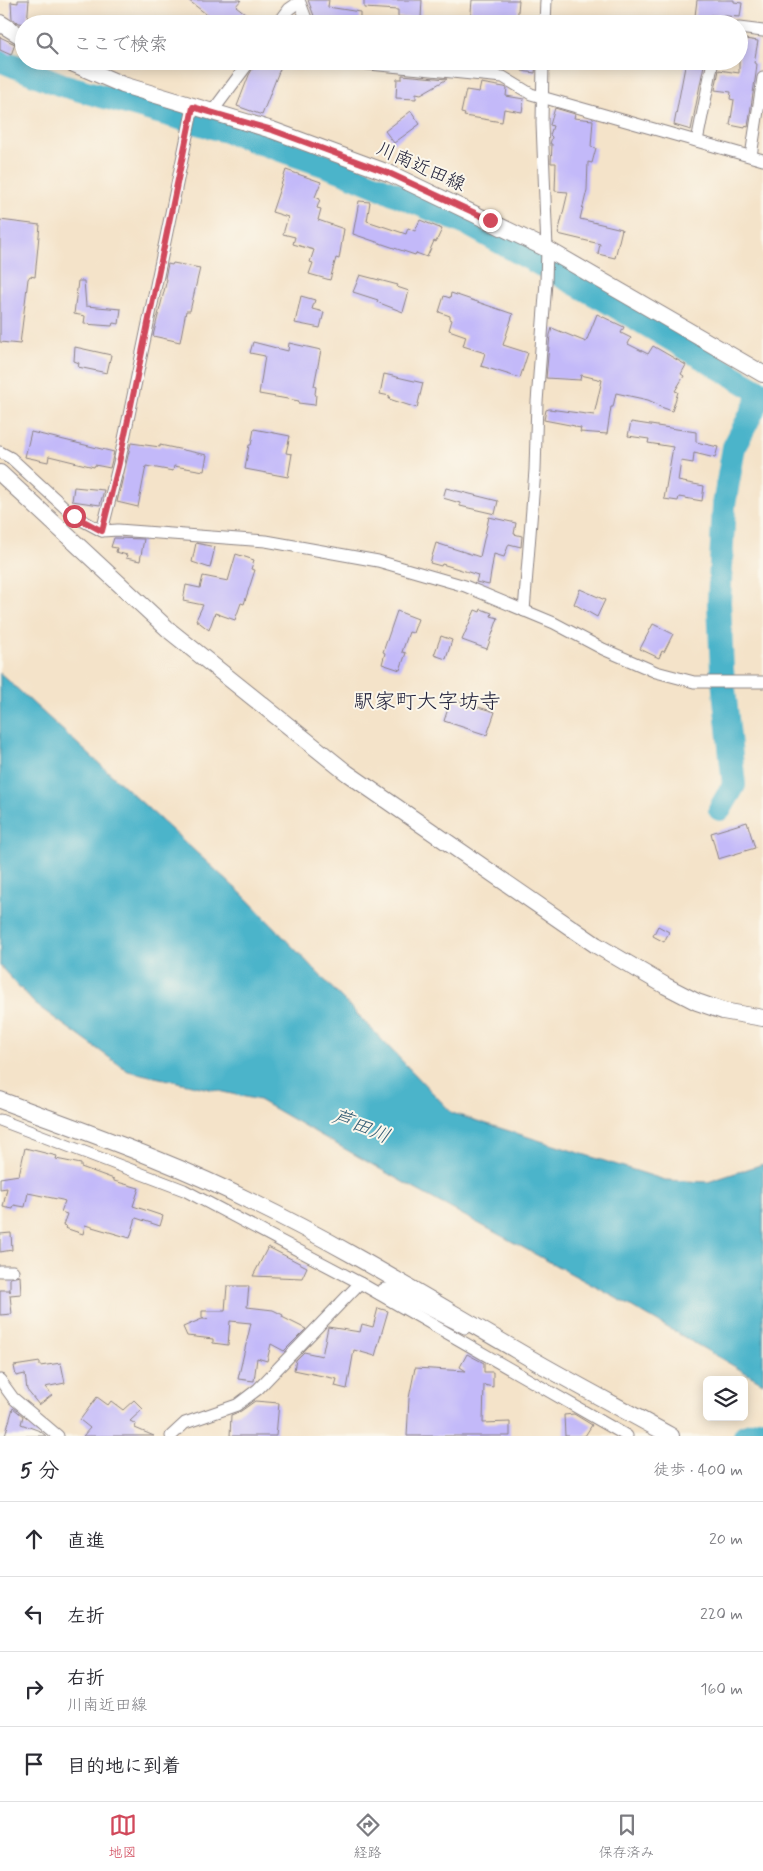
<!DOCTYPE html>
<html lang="ja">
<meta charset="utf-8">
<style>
:root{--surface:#fff;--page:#f2f2f3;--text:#2b2b33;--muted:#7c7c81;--line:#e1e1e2;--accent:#d1495b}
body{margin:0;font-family:Mynerve,"Klee One",sans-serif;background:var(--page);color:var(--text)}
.controls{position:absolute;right:15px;bottom:15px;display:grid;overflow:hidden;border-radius:8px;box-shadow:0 2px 12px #0003}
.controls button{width:45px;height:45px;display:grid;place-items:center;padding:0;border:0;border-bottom:1px solid var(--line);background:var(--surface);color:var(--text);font:25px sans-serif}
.stop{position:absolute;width:15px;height:15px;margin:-11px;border:4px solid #d1495b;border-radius:50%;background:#fff}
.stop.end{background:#d1495b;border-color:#fff;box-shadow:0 1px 5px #0008}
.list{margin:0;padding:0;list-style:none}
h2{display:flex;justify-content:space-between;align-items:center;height:65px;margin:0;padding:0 20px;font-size:21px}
h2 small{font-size:16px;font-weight:400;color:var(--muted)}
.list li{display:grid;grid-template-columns:32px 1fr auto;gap:15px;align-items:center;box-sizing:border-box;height:75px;padding:0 20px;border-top:1px solid var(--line)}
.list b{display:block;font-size:19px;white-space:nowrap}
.list p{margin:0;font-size:16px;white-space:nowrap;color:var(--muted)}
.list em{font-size:16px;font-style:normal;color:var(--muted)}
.icon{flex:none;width:28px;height:28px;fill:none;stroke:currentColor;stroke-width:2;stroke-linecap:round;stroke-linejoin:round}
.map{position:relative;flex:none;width:763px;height:1436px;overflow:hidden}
.search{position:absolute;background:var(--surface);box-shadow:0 2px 12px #0003;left:15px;right:15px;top:15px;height:55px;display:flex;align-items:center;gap:12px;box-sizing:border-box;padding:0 18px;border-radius:28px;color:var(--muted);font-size:19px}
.sheet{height:365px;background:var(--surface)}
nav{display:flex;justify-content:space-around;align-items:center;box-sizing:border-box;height:70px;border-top:1px solid var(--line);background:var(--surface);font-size:14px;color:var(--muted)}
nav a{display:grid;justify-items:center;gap:2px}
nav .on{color:var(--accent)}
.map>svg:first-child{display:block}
.water{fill:#4cb4ca;stroke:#376b82}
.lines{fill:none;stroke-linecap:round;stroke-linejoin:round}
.river{stroke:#4cb4ca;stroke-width:24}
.building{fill:#c3b9f9}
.street-casing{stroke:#8b8282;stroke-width:13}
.secondary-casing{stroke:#8b8282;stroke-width:18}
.street{stroke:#fff;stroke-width:11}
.secondary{stroke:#fff;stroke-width:16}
.route{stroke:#d1495b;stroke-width:6}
.labels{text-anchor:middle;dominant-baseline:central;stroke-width:4;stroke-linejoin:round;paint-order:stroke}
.street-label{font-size:19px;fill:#22223b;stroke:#fbf7ec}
.water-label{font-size:20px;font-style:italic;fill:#335c74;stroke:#fbf7ec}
.quarter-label{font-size:21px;fill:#22223b;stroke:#fbf7ec}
</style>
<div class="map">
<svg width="763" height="1436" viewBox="0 0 763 1436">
<rect width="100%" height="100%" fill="#fbf7ec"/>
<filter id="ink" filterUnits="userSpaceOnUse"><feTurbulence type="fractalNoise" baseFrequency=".02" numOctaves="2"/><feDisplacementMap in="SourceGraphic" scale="10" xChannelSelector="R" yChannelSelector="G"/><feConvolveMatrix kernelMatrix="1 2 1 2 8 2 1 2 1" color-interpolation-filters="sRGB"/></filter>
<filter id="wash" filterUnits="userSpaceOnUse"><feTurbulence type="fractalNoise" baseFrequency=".0096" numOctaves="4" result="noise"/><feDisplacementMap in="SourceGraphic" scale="20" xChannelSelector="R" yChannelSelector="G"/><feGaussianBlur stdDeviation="1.12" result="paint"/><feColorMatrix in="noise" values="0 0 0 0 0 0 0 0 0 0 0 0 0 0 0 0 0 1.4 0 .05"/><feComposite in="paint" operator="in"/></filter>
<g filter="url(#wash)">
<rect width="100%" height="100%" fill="#f4e3c9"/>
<path class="water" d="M0,673L243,895L452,1113L665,1180L708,1182L763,1164V1383L629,1305L415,1189L259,1100L128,1071L35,1004L0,966Z"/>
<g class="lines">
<g class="river">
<path d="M0,60L62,85L226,131L341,171L471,226L603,299L762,393L734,447L724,505L719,602L722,670L734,785L720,809"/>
<path d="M745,1436L763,1430"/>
</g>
</g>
<g id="blocks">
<g class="building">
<path d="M18,0H29L27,24L19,23L12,19L11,2L18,3Z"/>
<path d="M188,0H241L236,6L259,24H219Z"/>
<path d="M308,0H329L328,7L360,12V24H317Z"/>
<path d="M364,0H422L421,18L398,17V10L364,8Z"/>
<path d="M472,0H519L517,24H470Z"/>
<path d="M697,0H734V2L742,3L740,17L710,15L709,24H694Z"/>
<path d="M0,37L15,44L11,55L0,50Z"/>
<path d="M745,39L758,41L754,63L757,64L756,73L748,127L745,126V128L730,125L734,100L730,99L731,92L715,90L719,70L739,73V41H744Z"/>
<path d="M257,61H283L262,115L237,106L249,75Z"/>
<path d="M523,61H536L535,73L522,71Z"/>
<path d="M686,61H703L702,64L704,65L691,130L674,125Z"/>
<path d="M402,75L447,79L421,94L416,93V99L396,98L397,79H402Z"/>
<path d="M481,83L504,87L507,88L506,96L524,99L522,112L504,109L502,122L464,116L465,114L461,113L466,90L479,92Z"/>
<path d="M555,108L575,114L574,118L593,120L591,147L596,148L592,163L588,162L587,190L580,219L622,229L615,258L598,254L600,244L558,234L568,192L555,191L556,163H551L552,144H550L552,137L550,135L553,126L550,125Z"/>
<path d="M411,111L420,124L394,143L385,131Z"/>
<path d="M286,170L321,182L315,197L320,199L317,208L321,209L318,220L344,229L339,259L336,258L330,280L309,274L313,263L310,262L314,250L293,244L295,237L283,234L288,217L272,212Z"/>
<path d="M359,201L370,202L367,221L406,234L408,228L415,231L420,220L442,229L436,242L434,241L427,257L416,253L415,255L353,234Z"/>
<path d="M0,220L40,225L35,277L30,276L28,279L20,344L0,342Z"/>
<path d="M173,263L200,268L190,311H186L180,342L153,336L167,279L165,278L168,264L172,265Z"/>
<path d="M360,275L398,285L397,287L409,291L403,312L377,302L378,300L353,292Z"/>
<path d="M78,281H84L86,306L121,309L119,324L113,323L112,326L84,324L85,316L74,314Z"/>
<path d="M451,293L513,314L503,345L528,353L520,378L481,366L485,353L463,346L466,336L449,330L452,320L450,319V316L439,312L444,296L450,298Z"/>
<path d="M301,296L315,300L312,309L324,312L320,328L295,323Z"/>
<path d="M597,314L624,327L621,333L631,338L628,344L648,354L653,346L686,365L681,374L684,376L675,391L678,392L672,411L658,406L659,405L648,400L616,393L613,407H611L607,434L580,432L581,428L575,427V426L544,420L546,410L549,409L594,415L602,380L581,375L580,380L546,378L550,335L552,328L586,342Z"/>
<path d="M253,342L288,351L289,343L321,350L314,386L316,387L315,394L316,395L315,405L298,403L299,401L259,394L265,356L250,353Z"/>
<path d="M75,347L111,355L107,373L78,367L79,363L74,361Z"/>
<path d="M384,374L423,383L417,408L389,399L390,396L380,394Z"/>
<path d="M631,422L696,432V442L718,447L715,458L694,453L693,463L681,461L678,481L704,486L702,501L679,497L678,501L664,499L673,447L648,443L649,439L628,436Z"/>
<path d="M254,429L290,436L286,453L292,454L288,477L245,469L249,445H251Z"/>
<path d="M31,432L114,452L110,468L95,465L94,467L49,456L48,462L25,457Z"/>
<path d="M131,443L160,447V445L207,455L204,471L174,466L173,471L146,466L138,507L117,502Z"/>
<path d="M74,487L104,490L100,505L72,501Z"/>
<path d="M446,488L498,501L495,514L460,506V503L443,498Z"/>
<path d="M489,517L516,523L514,534L522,536L521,547L509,544L504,557L494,554L489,585L476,582L478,575L442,564L441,566L430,563L436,543L480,557Z"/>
<path d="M114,538L144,539L140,561L126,558L127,555L116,552L117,548L111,547Z"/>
<path d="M196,543L215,547L210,568L192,562Z"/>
<path d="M236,554L254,560L251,569L255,570L244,604L241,603L235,620L215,613L209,630L196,620L203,605L183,601L186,585L200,588L203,576L228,581Z"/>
<path d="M580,589L605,600L597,617L574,604Z"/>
<path d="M481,609L492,613L491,616L498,618L487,649L462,640L475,610L480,612Z"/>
<path d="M397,611L418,619L413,633L409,632L402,652L406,653L400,670L382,664L385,653L383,652Z"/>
<path d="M653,624L673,634L664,652L662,651L659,658L640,649Z"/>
<path d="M441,636L452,640L446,659L434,655Z"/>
<path d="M451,699L495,712L487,735L444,721Z"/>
<path d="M747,822L755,848L718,859L711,833Z"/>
<path d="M658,926L669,932L664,942L653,936Z"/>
<path d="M25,1148L57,1156L56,1159L81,1164V1167L114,1179V1181L139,1188L133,1206L163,1216L160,1226L136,1218L130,1238L85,1225L83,1234L65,1228L66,1226L63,1225L67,1214L61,1212L65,1201L62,1200L28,1193L25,1207L14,1205L13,1209L3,1207L7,1188L0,1189V1178L19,1175Z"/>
<path d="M11,1233L12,1250L0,1252V1234Z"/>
<path d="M268,1247L307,1267L302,1278L253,1276Z"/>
<path d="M20,1276L21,1294L10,1295L12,1314L0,1315V1290H10V1292V1278Z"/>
<path d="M227,1286H249L247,1307L273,1310L283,1315L282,1317L306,1329L284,1351L271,1344L267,1361L257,1358L254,1381L238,1379L251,1323L230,1321L228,1345L213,1343V1339L187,1336L183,1327L202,1319H208L202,1318V1311H225Z"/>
<path d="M378,1308L388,1311L375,1356L354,1350L347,1389L335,1386L337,1379L294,1370L296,1360L304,1352L322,1356L328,1327L360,1332L362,1324L373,1327Z"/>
<path d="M467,1354L484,1363V1372H493V1387L484,1385L483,1423L510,1422V1436H407L409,1398L415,1368L466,1371L460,1367Z"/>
<path d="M40,1362V1366L61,1363L65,1383L45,1387L52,1395L39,1405L27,1390L25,1374L16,1376L14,1366Z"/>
<path d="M97,1397L108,1405L111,1401L123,1410L134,1400L143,1409L130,1421L136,1424L135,1428L154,1436H83L90,1428L80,1420Z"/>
<path d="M255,1401L279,1403L276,1436H230L231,1415L241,1411Z"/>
<path d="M13,1408L23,1416L21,1424L40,1431L46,1436H5Z"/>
<path d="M574,1414L592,1425L585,1436H565L564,1415Z"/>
</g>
</g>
</g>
<g filter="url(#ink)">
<use href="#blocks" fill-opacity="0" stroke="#8b8282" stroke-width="1"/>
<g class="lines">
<defs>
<g id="street">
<path d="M299,0L308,24"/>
<path d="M278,24L289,9L299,2"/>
<path d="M545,24L546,0"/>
<path d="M739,28L763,31"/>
<path d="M339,61L503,77L531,94L763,160"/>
<path d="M212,112L250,61"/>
<path d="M697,141L713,61"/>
<path d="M751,156L763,78"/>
<path d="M0,452L11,458L74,516L102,531L118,530L266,541L378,561L465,586L554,623L603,649L656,672L694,682H763"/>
<path d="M102,531L119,463L193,107"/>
<path d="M524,611L535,470L537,402L546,282L547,249L542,123L543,61"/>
<path d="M0,1120L184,1190L360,1283L627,1436"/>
<path d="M0,1271H13"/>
<path d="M378,1293L384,1289H388L465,1328"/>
<path d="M0,1380L13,1398L58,1436"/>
<path d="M171,1436L185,1423L237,1405L258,1389L360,1283"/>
</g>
<g id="secondary">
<path d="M0,23L24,38"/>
<path d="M67,61L123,85L272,130L391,174L547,249L763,374"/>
<path d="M0,473L170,631L347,773L596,945L666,986L697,1002L723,1011L763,1018"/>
<path d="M0,1100C85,1132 171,1161 252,1202C343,1246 428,1299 516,1350C567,1380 619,1407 671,1436"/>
</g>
</defs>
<use href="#street" class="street-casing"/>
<use href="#secondary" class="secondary-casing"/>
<use href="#street" class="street"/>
<use href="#secondary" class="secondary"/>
</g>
</g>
<g class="lines" filter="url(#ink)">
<path class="route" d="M74,516L102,531L119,463L193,107L272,130L391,174L490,220"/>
</g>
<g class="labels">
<g class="street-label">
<text transform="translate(421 167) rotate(24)">川南近田線</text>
</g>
<g class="water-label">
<text transform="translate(361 1127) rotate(22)">芦田川</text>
</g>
<g class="quarter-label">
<text x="427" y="702">駅家町大字坊寺</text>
</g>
</g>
</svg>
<div class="controls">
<button><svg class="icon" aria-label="layers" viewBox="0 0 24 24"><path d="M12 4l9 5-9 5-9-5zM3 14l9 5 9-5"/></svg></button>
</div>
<div class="stop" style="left:74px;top:516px"></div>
<div class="stop end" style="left:490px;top:220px"></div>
<div class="search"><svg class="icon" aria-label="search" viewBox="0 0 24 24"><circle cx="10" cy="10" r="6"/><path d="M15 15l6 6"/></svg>ここで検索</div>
</div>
<section class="sheet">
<h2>5 分<small>徒歩 · 400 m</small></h2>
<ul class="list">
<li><svg class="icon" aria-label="ahead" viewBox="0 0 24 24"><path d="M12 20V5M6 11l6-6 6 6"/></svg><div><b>直進</b></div><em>20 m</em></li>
<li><svg class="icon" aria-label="left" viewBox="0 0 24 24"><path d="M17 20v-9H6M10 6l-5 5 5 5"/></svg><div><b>左折</b></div><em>220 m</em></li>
<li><svg class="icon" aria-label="right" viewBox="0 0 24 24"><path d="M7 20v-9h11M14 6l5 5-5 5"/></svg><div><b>右折</b><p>川南近田線</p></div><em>160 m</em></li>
<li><svg class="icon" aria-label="arrive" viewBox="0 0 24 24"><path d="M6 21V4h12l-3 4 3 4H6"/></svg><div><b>目的地に到着</b></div></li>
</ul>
</section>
<nav>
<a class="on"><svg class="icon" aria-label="map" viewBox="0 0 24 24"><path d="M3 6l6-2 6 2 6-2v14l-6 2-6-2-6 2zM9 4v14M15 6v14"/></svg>地図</a>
<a><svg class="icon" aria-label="directions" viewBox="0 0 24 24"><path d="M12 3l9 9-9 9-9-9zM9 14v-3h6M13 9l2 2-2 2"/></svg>経路</a>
<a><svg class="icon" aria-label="saved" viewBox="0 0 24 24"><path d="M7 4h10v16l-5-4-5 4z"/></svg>保存済み</a>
</nav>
